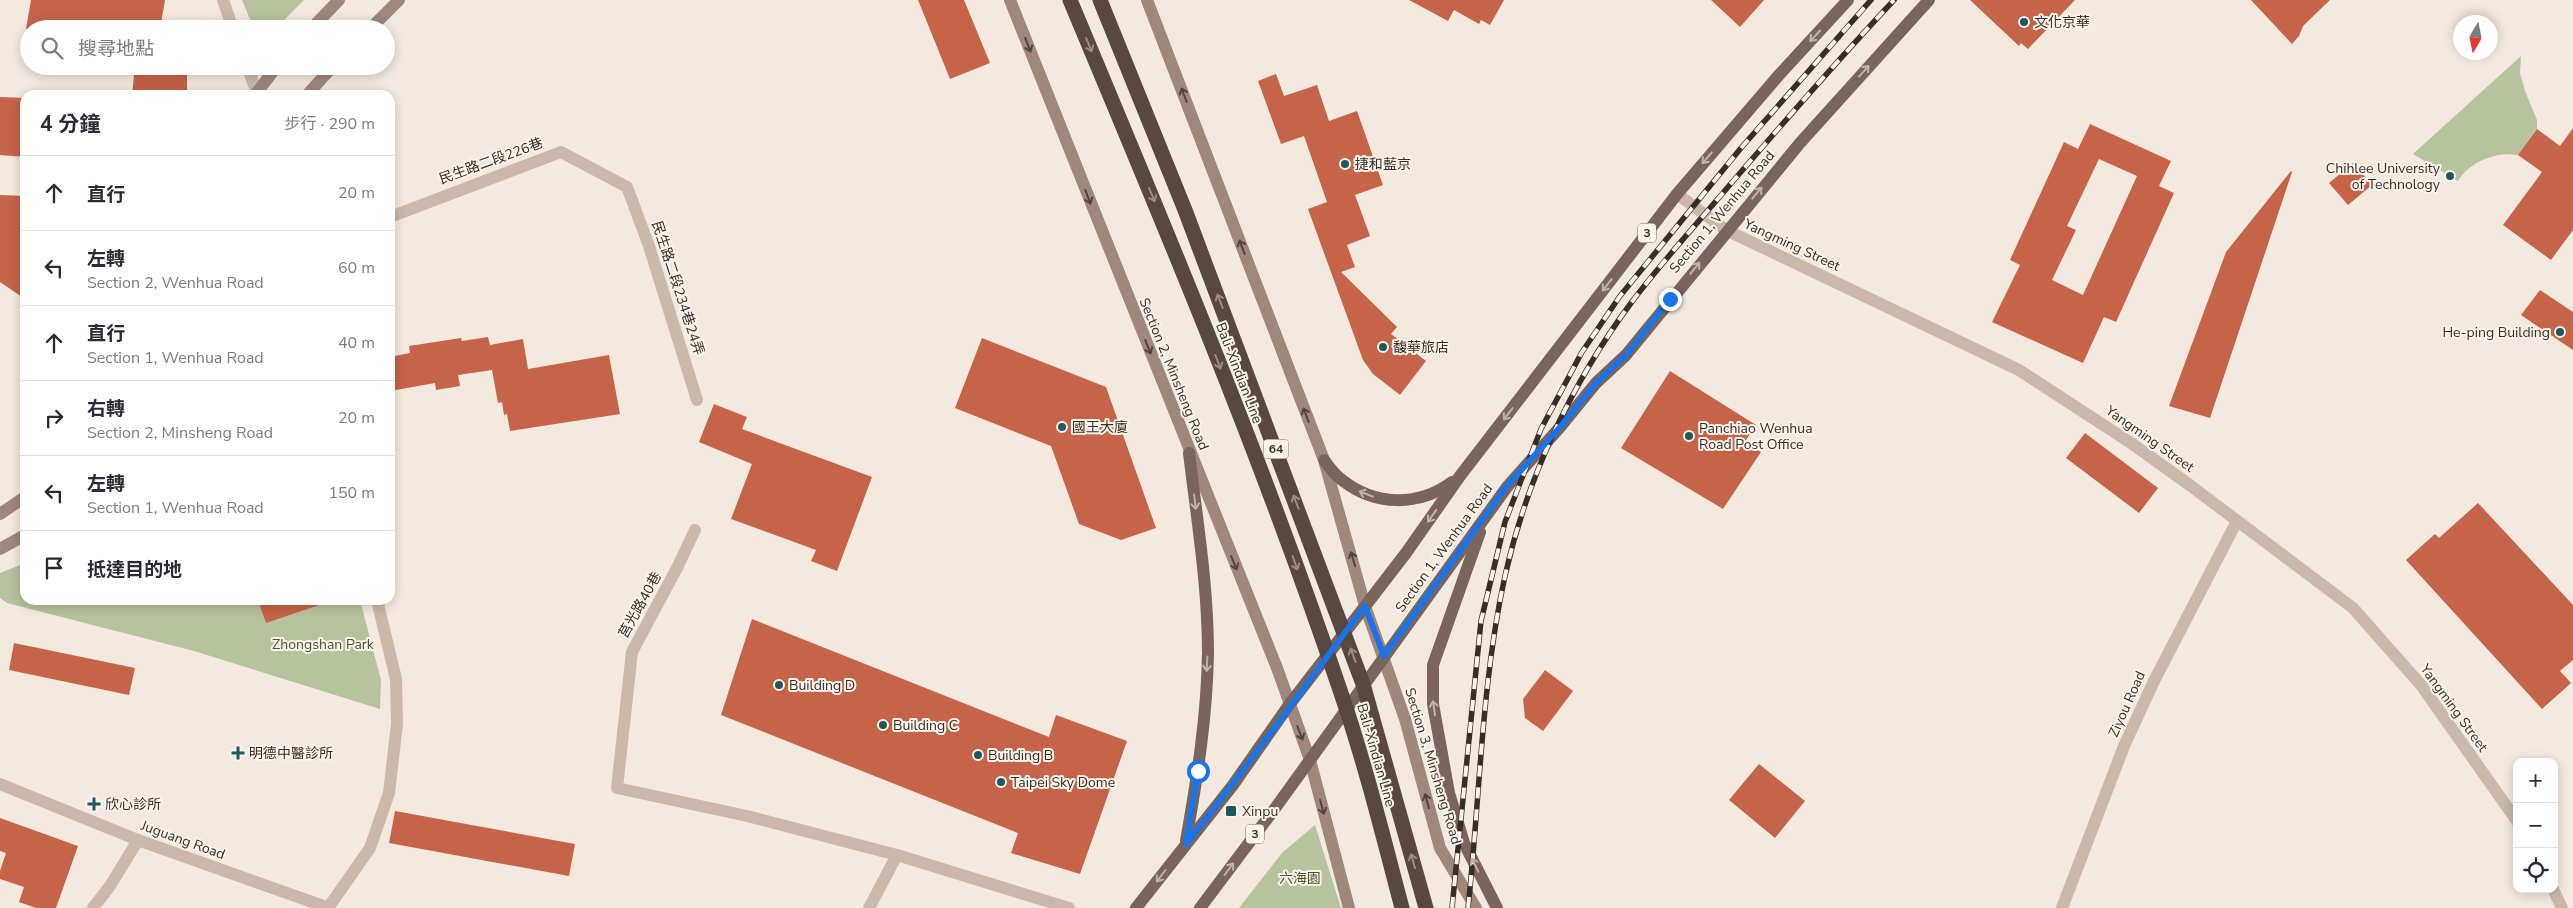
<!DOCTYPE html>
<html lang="zh-TW">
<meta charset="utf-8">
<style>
:root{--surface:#fff;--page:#f7f7f7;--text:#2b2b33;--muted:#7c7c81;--line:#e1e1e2}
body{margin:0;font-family:"Nunito Sans","Noto Sans TC",sans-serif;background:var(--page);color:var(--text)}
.controls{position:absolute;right:15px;bottom:15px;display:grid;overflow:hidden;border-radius:10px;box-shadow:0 2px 12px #0003}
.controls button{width:45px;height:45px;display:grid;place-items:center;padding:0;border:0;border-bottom:1px solid var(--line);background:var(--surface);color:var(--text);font:25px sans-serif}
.compass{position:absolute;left:2453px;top:15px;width:45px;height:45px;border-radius:50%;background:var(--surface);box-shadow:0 2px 12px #0003;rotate:190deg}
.stop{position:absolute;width:15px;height:15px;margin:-11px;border:4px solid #1a73e8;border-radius:50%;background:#fff}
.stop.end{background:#1a73e8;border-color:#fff;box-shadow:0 1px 5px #0008}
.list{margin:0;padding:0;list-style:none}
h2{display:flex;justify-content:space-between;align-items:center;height:65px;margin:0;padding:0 20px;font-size:21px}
h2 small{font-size:16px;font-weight:400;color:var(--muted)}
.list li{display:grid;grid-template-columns:32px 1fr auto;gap:15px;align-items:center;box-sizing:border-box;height:75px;padding:0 20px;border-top:1px solid var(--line)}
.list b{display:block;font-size:19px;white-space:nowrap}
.list p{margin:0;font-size:16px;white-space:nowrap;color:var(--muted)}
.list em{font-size:16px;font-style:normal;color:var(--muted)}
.icon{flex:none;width:28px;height:28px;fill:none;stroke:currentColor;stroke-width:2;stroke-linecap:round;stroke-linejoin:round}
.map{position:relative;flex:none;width:2573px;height:908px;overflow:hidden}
.search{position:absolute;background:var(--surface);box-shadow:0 2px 12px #0003;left:20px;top:20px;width:375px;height:55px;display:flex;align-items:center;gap:12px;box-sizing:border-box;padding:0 18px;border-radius:28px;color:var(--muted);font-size:19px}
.panel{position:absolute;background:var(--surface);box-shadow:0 2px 12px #0003;left:20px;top:90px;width:375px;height:515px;border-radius:15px}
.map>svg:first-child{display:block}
.green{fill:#b7c29e}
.building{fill:#c66449;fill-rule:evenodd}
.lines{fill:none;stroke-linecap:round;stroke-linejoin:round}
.street{stroke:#cbb8aa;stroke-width:12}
.secondary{stroke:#9f877b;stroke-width:12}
.primary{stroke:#7a645b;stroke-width:12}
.highway{stroke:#594841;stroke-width:15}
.rail-casing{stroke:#382e29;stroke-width:5.5}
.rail{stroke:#faf3eb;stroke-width:4;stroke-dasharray:11;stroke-linecap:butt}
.oneway{stroke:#c0b3aa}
.oneway2{stroke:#52443e}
.oneway3{stroke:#998c85}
.route{stroke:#1a73e8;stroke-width:6}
.poi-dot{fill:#1f585a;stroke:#faf3eb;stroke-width:2}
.labels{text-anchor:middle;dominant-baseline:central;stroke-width:4;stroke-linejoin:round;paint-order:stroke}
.shield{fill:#faf3eb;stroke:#726963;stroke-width:1}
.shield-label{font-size:12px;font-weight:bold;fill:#382e29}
.poi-label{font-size:14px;fill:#382e29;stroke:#faf3eb;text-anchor:start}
.street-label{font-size:14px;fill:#382e29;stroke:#faf3eb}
.park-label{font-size:14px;fill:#49572d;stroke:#faf3eb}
</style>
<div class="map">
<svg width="2573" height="908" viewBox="0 0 2573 908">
<rect width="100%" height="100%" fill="#f3e9de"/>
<g class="green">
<path d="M242,0H304L275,29H254Z"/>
<path d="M2521,56L2520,73L2525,91L2537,120V129L2518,155C2496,151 2469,162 2458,181L2413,154Z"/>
<path d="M25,563V600H360L381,680L380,709L194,651L7,603L0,598V573Z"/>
<path d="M1315,825L1341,908H1239L1282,853Z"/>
</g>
<g class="building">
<path d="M31,0H165L160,29H26Z"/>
<path d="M918,0H964L990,63L950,79Z"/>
<path d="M1409,0H1504L1490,25L1481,20L1479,24L1454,10L1448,21Z"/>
<path d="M1711,0H1764L1740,27Z"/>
<path d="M1970,0H2075L2028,49L2021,43L2019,46Z"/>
<path d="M2251,0H2330L2303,26L2299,36L2292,44Z"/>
<path d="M135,66H187V95H132Z"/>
<path d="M1276,74L1284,96L1317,85L1329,121L1357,111L1383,185L1355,195L1370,236L1347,245L1355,267L1341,272L1397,327L1391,334L1426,361L1400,395L1373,374L1363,360L1308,209L1327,202L1304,136L1281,144L1258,81Z"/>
<path d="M0,97L25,98V157L0,155Z"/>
<path d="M2090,124L2171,161L2159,186L2174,193L2116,322L2104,317L2083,363L1992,322L2020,265L2010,260L2064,142L2078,149ZM2099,159L2137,176L2083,295L2052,280L2076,230L2067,226Z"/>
<path d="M2573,128V230L2551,260L2503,225L2542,172L2518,155L2537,129L2560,146Z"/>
<path d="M2353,163L2372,185L2348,205L2329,183Z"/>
<path d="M2291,171L2292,172L2210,418L2169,406L2226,252Z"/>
<path d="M0,195L25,196V299L0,282Z"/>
<path d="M2540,290L2573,312V350L2521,315Z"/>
<path d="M488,337L490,345L523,339L528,369L609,355L620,414L510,431L507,414L504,415L502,402L498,403L492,370L458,375L460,386L436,390L435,383L390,391V357L410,353L409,346L461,338L462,341Z"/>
<path d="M982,338L1106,387L1156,528L1121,540L1079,524L1051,446L955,408Z"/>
<path d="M1670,371L1756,425L1744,443L1761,452L1723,509L1621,448Z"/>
<path d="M714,404L747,417L742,429L872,477L837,571L811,561L816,550L731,519L752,464L699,442Z"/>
<path d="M2085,433L2158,488L2139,513L2066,458Z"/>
<path d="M2478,503L2573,605V660L2560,671L2571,683L2542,709L2406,560L2435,534L2439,538Z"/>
<path d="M258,600H324L325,603L266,623Z"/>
<path d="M752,619L1049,737L1056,715L1127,741L1080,874L1011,853L1018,833L721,715Z"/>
<path d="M14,643L135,668L129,695L9,670Z"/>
<path d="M1545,670L1573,691L1543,731L1525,718L1523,699Z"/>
<path d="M1759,764L1805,801L1775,838L1729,800Z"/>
<path d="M395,811L575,844L569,876L389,843Z"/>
<path d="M0,818L78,846L56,908H36L19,902L24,887L0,879V871L6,853L0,851Z"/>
</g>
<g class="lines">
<g class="street">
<path d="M223,0L233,29"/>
<path d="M247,66L258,95"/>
<path d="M1677,194L1726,230L2019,370L2131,443L2191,486L2353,608L2421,685L2517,821"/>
<path d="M390,217L561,152L627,187L649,246L697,400"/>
<path d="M695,530L678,566L632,652L617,788L747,816L897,855L1069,908"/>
<path d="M0,784L138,840L329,908"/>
<path d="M2553,889L2562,908"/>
<path d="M93,908L110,886L138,840"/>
<path d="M328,908L370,848L389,793L397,724L396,679L377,600"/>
<path d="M869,908L897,855"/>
<path d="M2062,908L2124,746L2154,681L2237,521"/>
</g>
<g class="secondary">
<path d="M1010,0L1277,668L1310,760L1349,908"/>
<path d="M1147,0L1324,460L1365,606L1405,719L1440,848L1476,908"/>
<path d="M311,29L339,0"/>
<path d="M370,29L399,0"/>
<path d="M255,95L277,66"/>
<path d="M307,95L333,66"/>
<path d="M0,514L25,497"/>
<path d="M0,549L25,535"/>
</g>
<g class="primary">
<path d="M1324,460C1329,467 1335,475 1342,480C1375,506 1418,507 1452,482"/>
<path d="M1480,532L1433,665V704L1449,793L1464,843L1497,908"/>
<path d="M1186,841C1197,779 1207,717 1208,653C1208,586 1197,520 1189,453"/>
<path d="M1136,908L1233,785L1289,705L1406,553L1460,476L1677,194L1779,75L1848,0"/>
<path d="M1200,908L1276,807L1507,487L1561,426L1596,383L1626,355L1800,143L1929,0"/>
</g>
<g class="highway">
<path d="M1070,0C1166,229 1262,458 1341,693C1365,763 1383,836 1402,908"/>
<path d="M1100,0L1185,210L1363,684L1426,908"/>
</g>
<defs>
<g id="rail">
<path d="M1452,908L1481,621L1505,522L1541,429L1582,352L1620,296L1741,148L1871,0"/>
<path d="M1468,908C1480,798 1481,685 1505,576C1527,478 1571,384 1631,303C1661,263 1695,226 1728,187C1782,124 1837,61 1894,0"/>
</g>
</defs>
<use href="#rail" class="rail-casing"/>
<use href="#rail" class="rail"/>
</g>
<defs><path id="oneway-shaft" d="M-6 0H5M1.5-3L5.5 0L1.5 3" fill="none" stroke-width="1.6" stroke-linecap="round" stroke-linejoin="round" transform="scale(1.25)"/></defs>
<g class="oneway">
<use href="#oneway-shaft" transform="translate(1815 36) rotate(133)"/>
<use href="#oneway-shaft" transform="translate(1864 71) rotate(-48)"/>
<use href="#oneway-shaft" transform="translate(1707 158) rotate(130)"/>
<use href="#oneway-shaft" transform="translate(1757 193) rotate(-50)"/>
<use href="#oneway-shaft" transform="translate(1695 268) rotate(-51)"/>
<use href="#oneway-shaft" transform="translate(1607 285) rotate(128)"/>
<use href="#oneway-shaft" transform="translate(1508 414) rotate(128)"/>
<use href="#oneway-shaft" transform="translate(1366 494) rotate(-159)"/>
<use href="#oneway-shaft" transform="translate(1195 502) rotate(83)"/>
<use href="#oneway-shaft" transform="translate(1432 516) rotate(125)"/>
<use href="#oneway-shaft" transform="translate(1207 664) rotate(93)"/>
<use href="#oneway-shaft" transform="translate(1434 708) rotate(-98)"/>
<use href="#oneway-shaft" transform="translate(1475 865) rotate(-117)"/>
<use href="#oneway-shaft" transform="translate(1229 869) rotate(-53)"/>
<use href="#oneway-shaft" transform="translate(1161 876) rotate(127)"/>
</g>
<g class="oneway2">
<use href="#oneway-shaft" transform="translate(1028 45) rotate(69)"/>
<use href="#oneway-shaft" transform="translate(1184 95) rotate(-111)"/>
<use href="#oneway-shaft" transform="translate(1088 197) rotate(69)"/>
<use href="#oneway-shaft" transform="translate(1242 247) rotate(-111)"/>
<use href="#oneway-shaft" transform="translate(1148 347) rotate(68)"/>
<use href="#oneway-shaft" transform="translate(1306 415) rotate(-111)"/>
<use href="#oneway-shaft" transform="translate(1353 559) rotate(-106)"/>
<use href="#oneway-shaft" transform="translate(1234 563) rotate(68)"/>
<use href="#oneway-shaft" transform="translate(1300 733) rotate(69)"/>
<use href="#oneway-shaft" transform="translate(1427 801) rotate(-105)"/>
<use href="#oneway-shaft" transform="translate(1322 807) rotate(75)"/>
</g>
<g class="oneway3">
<use href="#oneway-shaft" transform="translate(1089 45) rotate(67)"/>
<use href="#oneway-shaft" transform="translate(1152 195) rotate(67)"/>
<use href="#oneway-shaft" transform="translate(1220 301) rotate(-111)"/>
<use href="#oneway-shaft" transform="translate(1218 362) rotate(69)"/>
<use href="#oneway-shaft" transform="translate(1296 502) rotate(-111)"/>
<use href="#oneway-shaft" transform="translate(1295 563) rotate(71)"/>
<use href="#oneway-shaft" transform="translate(1353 655) rotate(-110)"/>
<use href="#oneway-shaft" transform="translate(1413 861) rotate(-106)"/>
</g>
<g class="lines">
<path class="route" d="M1198,771L1186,844C1248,767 1305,685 1365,606L1384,656L1506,487L1561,426L1596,383L1626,355L1670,299"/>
</g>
<g class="poi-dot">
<circle cx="2024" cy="22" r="5"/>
<circle cx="1345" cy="164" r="5"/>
<circle cx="2450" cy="176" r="5"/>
<circle cx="2560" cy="332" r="5"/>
<circle cx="1383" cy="347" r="5"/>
<circle cx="1062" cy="427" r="5"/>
<circle cx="1689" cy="436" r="5"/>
<circle cx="779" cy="685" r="5"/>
<circle cx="883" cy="725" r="5"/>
<path d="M235.5 745.5h5v5h5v5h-5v5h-5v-5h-5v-5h5z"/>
<circle cx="978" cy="755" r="5"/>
<circle cx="1001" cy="782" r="5"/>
<path d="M91.5 796.5h5v5h5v5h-5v5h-5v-5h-5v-5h5z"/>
<rect x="1225" y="805" width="12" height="12" rx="2.5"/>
</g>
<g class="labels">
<g class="shield">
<rect x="1638" y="223.5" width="18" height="19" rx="4"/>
<rect x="1263.5" y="439.5" width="25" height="19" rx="4"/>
<rect x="1246" y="824.5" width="18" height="19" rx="4"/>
</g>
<g class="shield-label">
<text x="1647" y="233">3</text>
<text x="1276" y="449">64</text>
<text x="1255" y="834">3</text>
</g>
<g class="poi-label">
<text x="2034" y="22">文化京華</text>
<text x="1355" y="164">捷和藍京</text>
<text x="2440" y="168" text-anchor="end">Chihlee University<tspan x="2440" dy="16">of Technology</tspan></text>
<text x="2550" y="332" text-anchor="end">He-ping Building</text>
<text x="1393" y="347">馥華旅店</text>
<text x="1072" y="427">國王大廈</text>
<text x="1699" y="428">Panchiao Wenhua<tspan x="1699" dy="16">Road Post Office</tspan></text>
<text x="789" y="685">Building D</text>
<text x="893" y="725">Building C</text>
<text x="249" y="753">明德中醫診所</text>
<text x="988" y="755">Building B</text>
<text x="1011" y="782">Taipei Sky Dome</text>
<text x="105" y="804">欣心診所</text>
<text x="1242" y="811">Xinpu</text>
</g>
<g class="street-label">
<text transform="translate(491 161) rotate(-20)">民生路二段226巷</text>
<text transform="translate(1722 212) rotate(-50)">Section 1, Wenhua Road</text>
<text transform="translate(1792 245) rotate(25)">Yangming Street</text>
<text transform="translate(678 288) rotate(72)">民生路二段234巷24弄</text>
<text transform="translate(1239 373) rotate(69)">Bali-Xindian Line</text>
<text transform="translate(1174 374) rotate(68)">Section 2, Minsheng Road</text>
<text transform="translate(2150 439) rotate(35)">Yangming Street</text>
<text transform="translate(1444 548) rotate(-54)">Section 1, Wenhua Road</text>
<text transform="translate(640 605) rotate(-61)">莒光路40巷</text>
<text transform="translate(2127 704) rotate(-66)">Ziyou Road</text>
<text transform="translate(2454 708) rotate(54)">Yangming Street</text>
<text transform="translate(1376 755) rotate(74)">Bali-Xindian Line</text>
<text transform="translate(1433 766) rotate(73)">Section 3, Minsheng Road</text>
<text transform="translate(183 840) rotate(20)">Juguang Road</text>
</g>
<g class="park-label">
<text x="323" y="644">Zhongshan Park</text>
<text x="1300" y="878">六海園</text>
</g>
</g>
</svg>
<div class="controls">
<button>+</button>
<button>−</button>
<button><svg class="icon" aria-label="locate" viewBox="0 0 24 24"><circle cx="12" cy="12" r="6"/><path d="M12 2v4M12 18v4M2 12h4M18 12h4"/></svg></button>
</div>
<svg class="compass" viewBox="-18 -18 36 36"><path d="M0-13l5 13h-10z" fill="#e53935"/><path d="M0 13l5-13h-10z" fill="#7c7c81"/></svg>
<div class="stop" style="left:1198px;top:771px"></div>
<div class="stop end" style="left:1670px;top:299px"></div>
<div class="search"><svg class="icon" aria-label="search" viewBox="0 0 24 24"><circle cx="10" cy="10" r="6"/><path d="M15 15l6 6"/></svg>搜尋地點</div>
<section class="panel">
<h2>4 分鐘<small>步行 · 290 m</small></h2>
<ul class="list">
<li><svg class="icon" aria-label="ahead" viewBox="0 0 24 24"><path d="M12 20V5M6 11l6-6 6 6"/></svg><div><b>直行</b></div><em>20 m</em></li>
<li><svg class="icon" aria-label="left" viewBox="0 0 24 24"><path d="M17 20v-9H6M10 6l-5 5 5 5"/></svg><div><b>左轉</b><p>Section 2, Wenhua Road</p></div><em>60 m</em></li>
<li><svg class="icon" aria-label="ahead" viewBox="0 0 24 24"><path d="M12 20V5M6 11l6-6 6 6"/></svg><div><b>直行</b><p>Section 1, Wenhua Road</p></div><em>40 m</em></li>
<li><svg class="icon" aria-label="right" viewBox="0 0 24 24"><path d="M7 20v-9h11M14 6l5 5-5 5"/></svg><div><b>右轉</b><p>Section 2, Minsheng Road</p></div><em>20 m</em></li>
<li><svg class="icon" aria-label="left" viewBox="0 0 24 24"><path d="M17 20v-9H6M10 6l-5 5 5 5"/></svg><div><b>左轉</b><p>Section 1, Wenhua Road</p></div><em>150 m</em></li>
<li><svg class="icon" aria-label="arrive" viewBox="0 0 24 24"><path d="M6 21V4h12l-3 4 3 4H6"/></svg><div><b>抵達目的地</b></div></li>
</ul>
</section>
</div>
